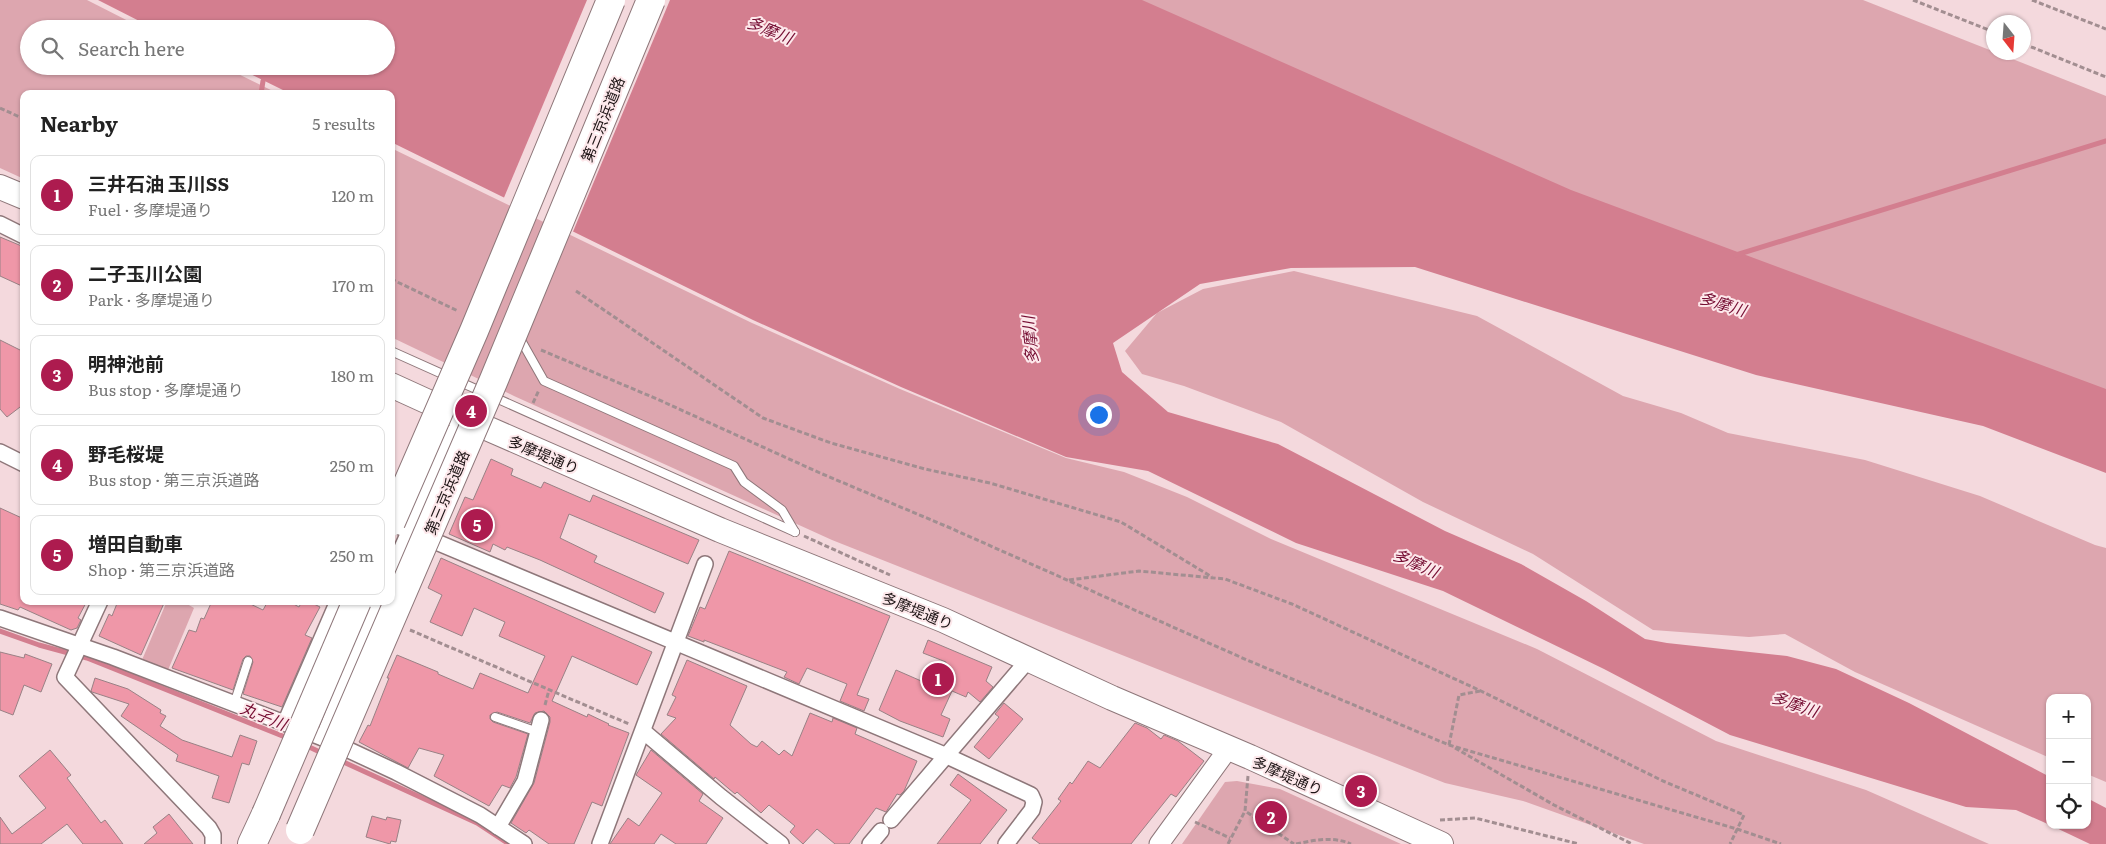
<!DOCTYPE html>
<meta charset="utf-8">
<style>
:root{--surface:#fff;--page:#f6f6f6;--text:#222;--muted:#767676;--line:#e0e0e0;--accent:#ad1b4f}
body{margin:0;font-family:Literata,"Noto Sans JP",serif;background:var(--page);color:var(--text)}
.controls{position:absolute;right:15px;bottom:15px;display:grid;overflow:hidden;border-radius:10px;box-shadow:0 1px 4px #0004}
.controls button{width:45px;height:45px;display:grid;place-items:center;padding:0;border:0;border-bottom:1px solid var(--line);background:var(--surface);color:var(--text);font:25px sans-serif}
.compass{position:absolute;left:1986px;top:15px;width:45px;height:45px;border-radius:50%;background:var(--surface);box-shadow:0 1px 4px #0004;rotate:163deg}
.you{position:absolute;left:1098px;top:414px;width:18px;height:18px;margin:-12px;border:4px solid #fff;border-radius:50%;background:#1a73e8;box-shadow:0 0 0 8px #1a73e833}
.badge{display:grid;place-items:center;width:32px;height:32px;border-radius:50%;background:var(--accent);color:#fff;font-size:16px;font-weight:700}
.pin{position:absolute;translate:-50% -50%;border:2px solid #fff;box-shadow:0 1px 5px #0006}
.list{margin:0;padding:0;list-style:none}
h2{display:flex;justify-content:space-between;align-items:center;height:65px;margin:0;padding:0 20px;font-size:21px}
h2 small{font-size:16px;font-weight:400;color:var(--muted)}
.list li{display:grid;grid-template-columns:32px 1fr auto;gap:15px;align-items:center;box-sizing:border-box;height:80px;margin:0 10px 10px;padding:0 10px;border:1px solid var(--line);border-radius:10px}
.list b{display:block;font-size:19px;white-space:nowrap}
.list p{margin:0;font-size:16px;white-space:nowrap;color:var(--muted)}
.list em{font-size:16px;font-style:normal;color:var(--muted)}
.icon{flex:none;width:28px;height:28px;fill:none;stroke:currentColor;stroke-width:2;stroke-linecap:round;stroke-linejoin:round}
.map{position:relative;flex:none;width:2106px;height:844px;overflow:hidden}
.search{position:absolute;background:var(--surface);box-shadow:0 1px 4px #0004;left:20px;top:20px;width:375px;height:55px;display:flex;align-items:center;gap:12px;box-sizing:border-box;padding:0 18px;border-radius:28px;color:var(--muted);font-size:19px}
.panel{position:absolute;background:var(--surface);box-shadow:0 1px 4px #0004;left:20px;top:90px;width:375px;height:515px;border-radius:10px}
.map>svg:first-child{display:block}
.green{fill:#dda6af}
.water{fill:#d37e8f}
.pier{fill:#f4d9dd}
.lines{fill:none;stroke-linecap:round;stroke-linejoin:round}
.stream{stroke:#d37e8f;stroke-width:5}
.building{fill:#ef97a8;stroke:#998185}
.service-casing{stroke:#8e777a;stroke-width:10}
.minor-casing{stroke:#8e777a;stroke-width:18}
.tertiary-casing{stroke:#8e777a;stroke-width:21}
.primary-casing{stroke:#8e777a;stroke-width:26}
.motorway-casing{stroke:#8e777a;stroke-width:30}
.path{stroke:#a28e91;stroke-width:3;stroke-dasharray:5 2.5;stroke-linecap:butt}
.service{stroke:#fff;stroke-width:8}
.minor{stroke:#fff;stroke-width:15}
.tertiary{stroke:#fff;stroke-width:19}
.primary{stroke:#fff;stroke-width:24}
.motorway{stroke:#fff;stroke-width:28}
.motorway-bridge-casing{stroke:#8e777a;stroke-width:30;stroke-linecap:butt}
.motorway-bridge{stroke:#fff;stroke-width:28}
.labels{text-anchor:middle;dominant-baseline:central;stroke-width:4;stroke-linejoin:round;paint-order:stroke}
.street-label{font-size:15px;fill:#1d1415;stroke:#fde8eb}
.water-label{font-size:16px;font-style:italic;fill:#760e33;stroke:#fde8eb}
</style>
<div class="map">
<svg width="2106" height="844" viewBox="0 0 2106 844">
<rect width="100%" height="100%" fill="#f4d9dd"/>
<g class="green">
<path d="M0,0H87L144,29H29V66H222L279,94H24V179L0,168Z"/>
<path d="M1140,0H1863L2106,96V391L1572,192Z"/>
<path d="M391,148L752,323L900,389L1066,458L1124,472L1187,497L1271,539L1537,649L1716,741L1866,790L1989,844H1644L1523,801L1445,783L832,540L514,396L391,337Z"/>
<path d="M1294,271L1477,316L1623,396L1681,413L1728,433L1865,460L1980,496L2095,545L2106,548V782L2087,774V698H2050V758L1855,672L1785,634L1749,637L1653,630L1533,554L1423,502L1281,422L1184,386L1142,374L1125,351L1157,313L1203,289Z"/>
<path d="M167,601H182L194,608L168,670L142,660Z"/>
<path d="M1237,781L1280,789L1401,844H1182L1225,782Z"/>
</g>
<g class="water">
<path d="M98,0H1142L1571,190L2106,389V473L1983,426L1756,375L1415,267L1291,268L1200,284L1113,343L1122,372L1168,412L1278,444L1445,531L1521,564L1586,601L1645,639L1667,643L1787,656L1836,669L1909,703L2050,777V825L2016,810L1966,807L1730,735L1604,669L1443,591L1296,543L1148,471L1066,457L901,387L753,320L391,142V94H291L234,66H386V29H155Z"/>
<path d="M2087,798L2106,808V844H2090L2050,825H2087Z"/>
</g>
<path class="pier" d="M587,0H670L572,234L503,200Z"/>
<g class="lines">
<g class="stream">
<path d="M261,94L263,81"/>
<path d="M1736,255L2106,141"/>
<path d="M0,631L39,645L87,658L290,739"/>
<path d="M305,745L324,754"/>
<path d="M339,760L477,823L509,844"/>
</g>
</g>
<g class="building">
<path d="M0,237L24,247V287L0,276Z"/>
<path d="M0,340L24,352V404L7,417L0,409Z"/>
<path d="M491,459L513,469L511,475L541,488L544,482L590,502L593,495L699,540L688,564L569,514L560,538L597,556L594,562L664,593L655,613L540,560L507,547L505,550L493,544L490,552L449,534L465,497L473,500Z"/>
<path d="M0,508L24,519V601H87L78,618L81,620L77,628L71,630L20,607L18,610L0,604Z"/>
<path d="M729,551L890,616L857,695L869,699L864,711L840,701L847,684L807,668L799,684L784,677L787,672L704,640V642L688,636L700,607L705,609Z"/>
<path d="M441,558L652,652L637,685L572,656L552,701L587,717L588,714L609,724L608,725L629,733L602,806L592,802L574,844H549L529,830L526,833L511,823L534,783L550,722V717L544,711L535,713L530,723L497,712L490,715V719L493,722L528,734L516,777L510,788L502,785L489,806L434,776L444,755L419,748L408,768L359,742L368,725L370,726L389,678H387L397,655L438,672V674L473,689L480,673L528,693L545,656L499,636L505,622L474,608L462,636L430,622L442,595L428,588Z"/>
<path d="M118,601H165L141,655L99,636L109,614L112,616Z"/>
<path d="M212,601H244L263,610L268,601H288L299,607L302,601H308L320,607L305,635L312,638L282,707L243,694L253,662L250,656H246L243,659L233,690L172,668L189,630L196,632L201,618L204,619Z"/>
<path d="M928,640L992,667L986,681L993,687L980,702L968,692L966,697L952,691L941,715L950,719L943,737L900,721L879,710L896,670L935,687L946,662L923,653Z"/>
<path d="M0,652L24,658L25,654L52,664L41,692L24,685L13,715L0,710Z"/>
<path d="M687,660L747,686L730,725L751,744L757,747L762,741L779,755L784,750L792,756L810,713L832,722L833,718L857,728L855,734L917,761L904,791L900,795L897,794L886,812L876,808L849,844H835L817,829L803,844L790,832L795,826L769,805L761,813L737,792L735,794L715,777L714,779L661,734L676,718L667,715L676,697L672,695Z"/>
<path d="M95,678L128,689L161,710L160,713L166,716L160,726L182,740L232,757L240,735L257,741L249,765L242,763L229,803L212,798L219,776L176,761L178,755L121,716L129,704L92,692L91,691Z"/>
<path d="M1004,703L1023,719L989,759L974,747L999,717L995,714Z"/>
<path d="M1135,723L1147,728L1161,739L1164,735L1178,741L1204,761L1176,797L1171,794L1131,844H1040L1032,838L1061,801L1058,799L1070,782L1072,784L1088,761L1100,768Z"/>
<path d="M50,750L71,775L67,778L101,823L105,820L123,844H83L67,824L41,844H0V817L12,834L46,808L19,776Z"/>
<path d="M651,750L703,794L699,801L723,818L706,844H676L661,834L654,844H610L628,818L639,826L662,793L636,775Z"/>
<path d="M958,774L1007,810L980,844H937L971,800L950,785Z"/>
<path d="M169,814L193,844H144L157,833L153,827Z"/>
<path d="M372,816L386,820L387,817L401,820L396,842L391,841L390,844L366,837Z"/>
</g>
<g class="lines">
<defs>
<g id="service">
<path d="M522,342L544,381L734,466L744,482L782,510L795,532"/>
<path d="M391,351L795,532"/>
<path d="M234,704L248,661"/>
<path d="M495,717L538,732"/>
</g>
<g id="minor">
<path d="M0,224L24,236"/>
<path d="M0,452L24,464"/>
<path d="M391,523L947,756L1031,795L1034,802L1032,810L1006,844"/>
<path d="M391,573L453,432"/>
<path d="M100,601L65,677L209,828L213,835V844"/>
<path d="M0,618L113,657L323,738L396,772L480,815L524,844"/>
<path d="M285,723L338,601"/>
<path d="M643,731L721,797L781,844"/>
<path d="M323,738L379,601"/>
<path d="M891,820L1029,659"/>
<path d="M498,827L525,781L541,720"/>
<path d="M600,844L705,564"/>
<path d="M870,844L881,831"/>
</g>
<path id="tertiary" d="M1159,844L1228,749"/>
<g id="primary">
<path d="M0,187L24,197"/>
<path d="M391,385L459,416L720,530L943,620L1112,698L1250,757L1441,844"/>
</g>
<path id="motorway" d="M252,844L266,814"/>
</defs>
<use href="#service" class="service-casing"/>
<use href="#minor" class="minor-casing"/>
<use href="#tertiary" class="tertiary-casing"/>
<use href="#primary" class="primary-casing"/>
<use href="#motorway" class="motorway-casing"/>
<g class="path">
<path d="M1913,0L1994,32"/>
<path d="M2032,0L2106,29"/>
<path d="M2024,44L2106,77"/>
<path d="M0,108L24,119"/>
<path d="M391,279L458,311"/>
<path d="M576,291L763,418L831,443L925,469L990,483L1121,522L1212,577"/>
<path d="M541,350L657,399L820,473L948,527L1247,660L1449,745L1737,829L1781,844"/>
<path d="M533,403L539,390"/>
<path d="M804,536L890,575"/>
<path d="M1069,580L1139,571L1225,579L1292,604L1481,691L1663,781L1744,815L1730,844"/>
<path d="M410,630L629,724"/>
<path d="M545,705L549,690"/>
<path d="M1449,745L1459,695L1480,691"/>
<path d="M1455,748L1554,805L1632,844"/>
<path d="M1248,776L1245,811L1294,844"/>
<path d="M1440,820L1475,818L1579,844"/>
<path d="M1195,822L1230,838"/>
<path d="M1228,844L1245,811"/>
<path d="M1296,844C1315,840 1333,836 1351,844"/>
</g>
<use href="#service" class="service"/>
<use href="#minor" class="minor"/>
<use href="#tertiary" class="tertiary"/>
<use href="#primary" class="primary"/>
<use href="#motorway" class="motorway"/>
<defs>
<g id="motorway-bridge">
<path d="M391,522L474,331L611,0"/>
<path d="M266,814L357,601"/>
<path d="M300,830L493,382L651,0"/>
</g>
</defs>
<use href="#motorway-bridge" class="motorway-bridge-casing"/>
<use href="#motorway-bridge" class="motorway-bridge"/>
</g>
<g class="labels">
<g class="street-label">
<text transform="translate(602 119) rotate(-68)">第三京浜道路</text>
<text transform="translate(544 454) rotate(23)">多摩堤通り</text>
<text transform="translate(446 492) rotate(-67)">第三京浜道路</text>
<text transform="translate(918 610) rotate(22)">多摩堤通り</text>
<text transform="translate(1288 775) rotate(24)">多摩堤通り</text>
</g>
<g class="water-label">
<text transform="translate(770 29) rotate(22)">多摩川</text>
<text transform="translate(1723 303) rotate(17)">多摩川</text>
<text transform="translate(1029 340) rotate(-95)">多摩川</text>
<text transform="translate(1416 562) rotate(24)">多摩川</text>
<text transform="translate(1795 703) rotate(19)">多摩川</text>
<text transform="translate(264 715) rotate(22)">丸子川</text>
</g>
</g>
</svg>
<div class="controls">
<button>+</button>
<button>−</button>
<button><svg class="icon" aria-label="locate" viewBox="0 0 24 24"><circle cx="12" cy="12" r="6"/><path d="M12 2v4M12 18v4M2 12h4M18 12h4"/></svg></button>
</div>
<svg class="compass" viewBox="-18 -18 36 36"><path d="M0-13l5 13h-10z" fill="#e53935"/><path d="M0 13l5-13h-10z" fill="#767676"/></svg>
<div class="you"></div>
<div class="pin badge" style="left:938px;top:679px">1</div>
<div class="pin badge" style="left:1271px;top:817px">2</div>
<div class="pin badge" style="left:1361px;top:791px">3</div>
<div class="pin badge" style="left:471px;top:411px">4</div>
<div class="pin badge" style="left:477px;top:525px">5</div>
<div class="search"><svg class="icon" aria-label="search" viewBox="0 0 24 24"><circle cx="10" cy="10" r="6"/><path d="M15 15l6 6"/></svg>Search here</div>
<section class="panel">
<h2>Nearby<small>5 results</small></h2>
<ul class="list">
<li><span class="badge">1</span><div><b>三井石油 玉川SS</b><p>Fuel · 多摩堤通り</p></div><em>120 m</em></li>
<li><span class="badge">2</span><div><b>二子玉川公園</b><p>Park · 多摩堤通り</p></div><em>170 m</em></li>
<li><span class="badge">3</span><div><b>明神池前</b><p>Bus stop · 多摩堤通り</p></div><em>180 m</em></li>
<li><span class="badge">4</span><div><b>野毛桜堤</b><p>Bus stop · 第三京浜道路</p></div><em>250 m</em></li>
<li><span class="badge">5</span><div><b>増田自動車</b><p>Shop · 第三京浜道路</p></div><em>250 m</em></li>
</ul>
</section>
</div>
